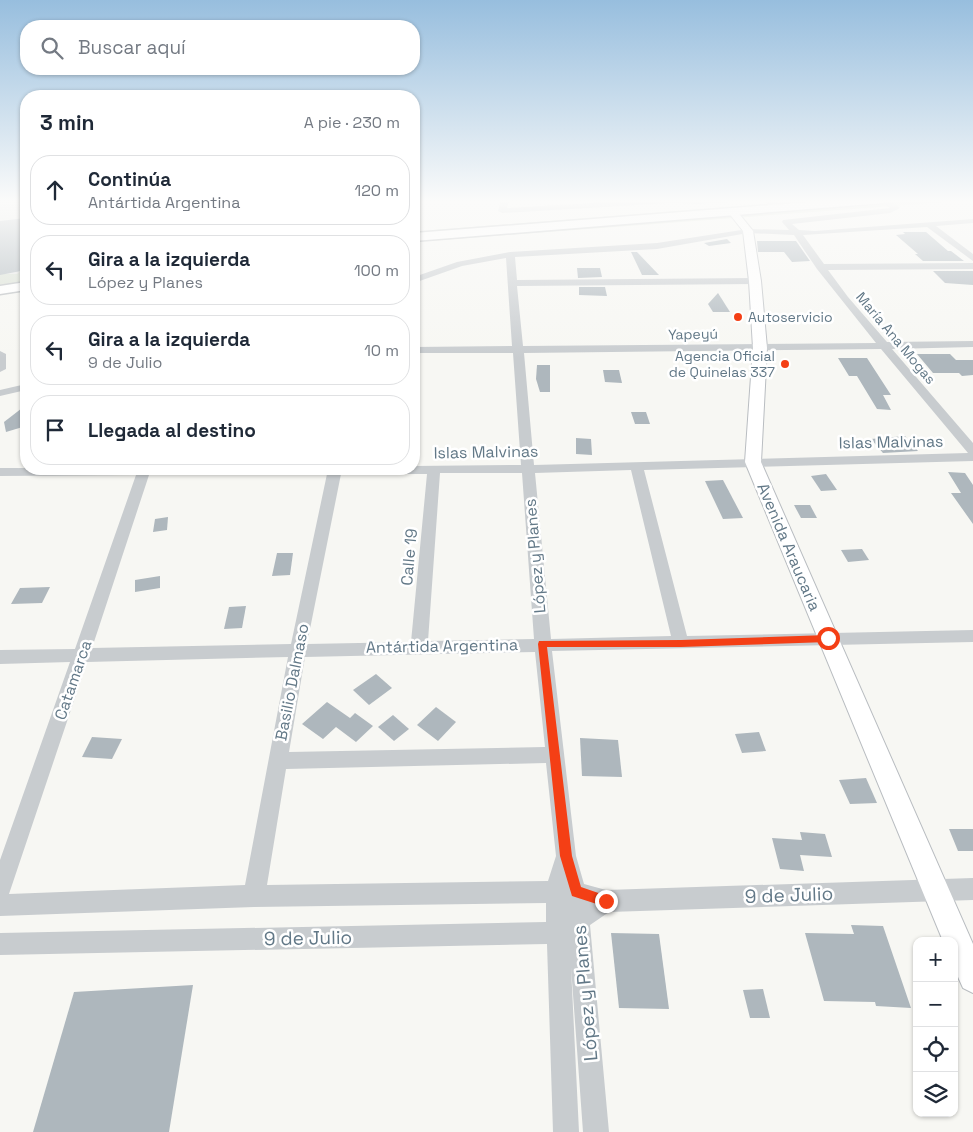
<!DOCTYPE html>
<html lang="es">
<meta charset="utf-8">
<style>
:root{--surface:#fff;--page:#f6f6f7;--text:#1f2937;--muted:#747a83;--line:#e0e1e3}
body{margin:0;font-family:"Space Grotesk",sans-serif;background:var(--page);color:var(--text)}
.controls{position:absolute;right:15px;bottom:15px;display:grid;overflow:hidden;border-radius:10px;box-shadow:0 1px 4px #0004}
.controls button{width:45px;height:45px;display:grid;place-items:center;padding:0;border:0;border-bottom:1px solid var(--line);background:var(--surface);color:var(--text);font:25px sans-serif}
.stop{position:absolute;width:15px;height:15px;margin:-11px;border:4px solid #f43f15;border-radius:50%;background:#fff}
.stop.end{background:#f43f15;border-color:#fff;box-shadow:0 1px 5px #0008}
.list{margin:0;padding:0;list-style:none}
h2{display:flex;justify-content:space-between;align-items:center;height:65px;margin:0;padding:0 20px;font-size:21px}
h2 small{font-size:16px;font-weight:400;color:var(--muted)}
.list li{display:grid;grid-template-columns:32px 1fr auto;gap:15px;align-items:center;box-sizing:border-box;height:70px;margin:0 10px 10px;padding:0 10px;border:1px solid var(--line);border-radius:20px}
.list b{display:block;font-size:19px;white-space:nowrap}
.list p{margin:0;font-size:16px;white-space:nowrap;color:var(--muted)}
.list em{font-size:16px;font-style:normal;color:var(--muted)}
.icon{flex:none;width:28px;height:28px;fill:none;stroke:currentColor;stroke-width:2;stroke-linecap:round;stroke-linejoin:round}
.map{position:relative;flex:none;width:973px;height:1132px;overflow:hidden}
.search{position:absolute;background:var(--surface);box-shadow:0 1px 4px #0004;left:20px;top:20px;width:400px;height:55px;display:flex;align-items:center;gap:12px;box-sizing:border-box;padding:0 18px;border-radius:20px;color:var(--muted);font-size:19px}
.panel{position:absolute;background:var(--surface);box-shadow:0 1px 4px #0004;left:20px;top:90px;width:400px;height:385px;border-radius:20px}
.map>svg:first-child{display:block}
.built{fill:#e7e8e6}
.green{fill:#d8dfd3}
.building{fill:#aeb7bd}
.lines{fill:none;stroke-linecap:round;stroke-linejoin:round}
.major-casing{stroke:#b9bdc1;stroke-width:2}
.highway-casing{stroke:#b8bcbf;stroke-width:3}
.minor{fill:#c8cccf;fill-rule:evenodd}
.major{fill:#fff;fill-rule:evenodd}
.highway{fill:#fff;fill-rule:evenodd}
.route{fill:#f43f15}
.poi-dot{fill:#f43f15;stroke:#fff;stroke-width:2}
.labels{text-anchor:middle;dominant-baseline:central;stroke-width:5;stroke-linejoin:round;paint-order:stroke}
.far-poi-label{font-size:14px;fill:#627887;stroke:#fff;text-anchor:start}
.far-street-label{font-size:14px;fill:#627887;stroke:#fff}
.street-label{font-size:16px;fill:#627887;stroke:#fff}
.near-street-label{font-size:19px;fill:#627887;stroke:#fff}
</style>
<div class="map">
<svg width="973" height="1132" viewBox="0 0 973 1132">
<rect width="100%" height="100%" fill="#f7f7f3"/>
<path class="built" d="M0,200H26V275L0,278Z"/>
<g class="green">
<path d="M817,200H973L414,242V233L434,230Z"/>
<path d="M23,269L26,270V291L0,294V274H17Z"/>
</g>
<g class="building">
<path d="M26,218V270L0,275V221Z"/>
<path d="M903,232H926L948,251H951L964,261H923L915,254H918L896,235L905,234Z"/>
<path d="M727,239L731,243L709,246L704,243Z"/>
<path d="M757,241H796L810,261L792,262L784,252H758Z"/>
<path d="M631,252H637L659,275H642Z"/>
<path d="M577,268H600L602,277L578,278Z"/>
<path d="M933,271H973V285L945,283Z"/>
<path d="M579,287H605L607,296L579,295Z"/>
<path d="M718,293L730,312H713L708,304Z"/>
<path d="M917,354H950L956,360H973V375L962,376L959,373H933Z"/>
<path d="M838,358H867L891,395H883L891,410L877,409L857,376H849Z"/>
<path d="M537,365H550V392H540L536,379Z"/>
<path d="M603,370H619L622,383L605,382Z"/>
<path d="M26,405V426L6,432L4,422Z"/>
<path d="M631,412H646L650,424H635Z"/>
<path d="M905,436L918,451L883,453L871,439Z"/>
<path d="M576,438L591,439L592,455L576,454Z"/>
<path d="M948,472L965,473L973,485V524L951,493H961Z"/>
<path d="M826,474L837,490L821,491L811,476Z"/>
<path d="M723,480L743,518L723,519L705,481Z"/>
<path d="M794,505H810L817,518H801Z"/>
<path d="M168,517L167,530L153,532L155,519Z"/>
<path d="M862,549L869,560L848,562L841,550Z"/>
<path d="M277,553H293L290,575L272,576Z"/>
<path d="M160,576V588L135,592V580Z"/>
<path d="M50,587L42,603L11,604L20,588Z"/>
<path d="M246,606L242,628L224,629L229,607Z"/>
<path d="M376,674L392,688L369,705L353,690Z"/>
<path d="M327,702L350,718L355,713L373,726L356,742L336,727L323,739L302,724Z"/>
<path d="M436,707L456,722L438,741L417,725Z"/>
<path d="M393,715L409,729L394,741L378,727Z"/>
<path d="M759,732L766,751L742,753L735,734Z"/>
<path d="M92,737L122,739L112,759L82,757Z"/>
<path d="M580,738L618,740L622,777L582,776Z"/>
<path d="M866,778L877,803L850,804L839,780Z"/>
<path d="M949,829H973V851H958Z"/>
<path d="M800,832L825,834L832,857L800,855L804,871L780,869L772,838L802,840Z"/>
<path d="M851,925L883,926L911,1008L876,1006L875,1002L824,1001L805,933L854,934Z"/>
<path d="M611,933L659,934L669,1009L619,1008Z"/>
<path d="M193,985L169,1132H33L74,992Z"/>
<path d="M763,989L770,1018H750L743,990Z"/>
</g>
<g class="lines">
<defs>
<path id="major" d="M733,209L736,210L753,231L761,281L767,348L761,462L973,944V993L963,988L954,968V941H943L745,462L753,348L749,281L743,231L728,212Z"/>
<g id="highway">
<path d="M835,200H888L883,203L414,241V233Z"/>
<path d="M26,282V290L0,294V286Z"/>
</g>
</defs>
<use href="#major" class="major-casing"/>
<use href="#highway" class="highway-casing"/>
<g class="minor">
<path d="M501,200H509L507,208L641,200H736L732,202L698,204L671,203L502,213L498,211Z"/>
<path d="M762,200H775L782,208L775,210Z"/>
<path d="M878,200H888L900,208L890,213L792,224L799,230L815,231L973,219V223L936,226L973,254V261L927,227L803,235L824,264L973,263V269L828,270L848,297L887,342L973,341V347L892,349L973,443V461L644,470L687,636L973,630V642L552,651L576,856L584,884L606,890L973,878V900L609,912L590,925L609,1132H583L571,967L579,1132H553L547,944L0,955V933L546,922V903L254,907L0,916V860L70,662L0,664V650L75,649L136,475L0,476V468L414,469V466L521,465L513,353H414V347L512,346L506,258L462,266L414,283V277L457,262L510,252L657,243L748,229L789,230L782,222L783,220L890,208ZM748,233L794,235L817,269L876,343L523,346L517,286L755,284L760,281L755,278L517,280L515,257L657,249ZM881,349L968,453L534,465L524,353ZM631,470L671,636L551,639L535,473ZM440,473H522L534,639L428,641ZM327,474L291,644L92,648L149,475ZM341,474H427L411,642L307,644ZM535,652L545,747L289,752L305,657ZM288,657L245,885L9,894L87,662ZM546,763L556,856L548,881L267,885L286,769Z"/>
<path d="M0,351L6,354V369L0,372Z"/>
<path d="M26,384V390L0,396V390Z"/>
</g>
<use href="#major" class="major"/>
<use href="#highway" class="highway"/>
</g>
<linearGradient id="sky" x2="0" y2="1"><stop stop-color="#97bede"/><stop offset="0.56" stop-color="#fbfbfa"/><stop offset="1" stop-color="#fbfbfa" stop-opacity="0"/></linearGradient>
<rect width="973" height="359" fill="url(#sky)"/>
<path class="route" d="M828,635L832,638L828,642L681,647H547L572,856L581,887L610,897L612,901L610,905L606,907L572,896L560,856L538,644L539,641L681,640Z"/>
<g class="poi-dot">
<circle cx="738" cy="317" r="5"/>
<circle cx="785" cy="364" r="5"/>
</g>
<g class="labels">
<g class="far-poi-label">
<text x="748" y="317">Autoservicio</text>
<text x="775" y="356" text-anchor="end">Agencia Oficial<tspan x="775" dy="16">de Quinelas 337</tspan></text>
</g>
<g class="far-street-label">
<text transform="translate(693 334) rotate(-1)">Yapeyú</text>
<text transform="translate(896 338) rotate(50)">María Ana Mogas</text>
</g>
<g class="street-label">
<text transform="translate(891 442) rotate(-1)">Islas Malvinas</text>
<text transform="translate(486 452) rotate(-1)">Islas Malvinas</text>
<text transform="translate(789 547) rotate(67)">Avenida Araucaria</text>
<text transform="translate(535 556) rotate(-95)">López y Planes</text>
<text transform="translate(409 557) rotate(-85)">Calle 19</text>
<text transform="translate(442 646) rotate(-1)">Antártida Argentina</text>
<text transform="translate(73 680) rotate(-71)">Catamarca</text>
<text transform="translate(292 682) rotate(-79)">Basilio Dalmaso</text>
</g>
<g class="near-street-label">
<text transform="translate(789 895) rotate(-2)">9 de Julio</text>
<text transform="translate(308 938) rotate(-1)">9 de Julio</text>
<text transform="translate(585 993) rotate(-95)">López y Planes</text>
</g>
</g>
</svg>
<div class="controls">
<button>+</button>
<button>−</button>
<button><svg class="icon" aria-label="locate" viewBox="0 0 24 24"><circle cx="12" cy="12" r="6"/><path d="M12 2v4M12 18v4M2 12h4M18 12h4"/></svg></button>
<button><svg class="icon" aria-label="layers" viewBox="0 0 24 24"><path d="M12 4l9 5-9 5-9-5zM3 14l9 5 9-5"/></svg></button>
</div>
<div class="stop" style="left:828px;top:638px"></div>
<div class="stop end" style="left:606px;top:901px"></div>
<div class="search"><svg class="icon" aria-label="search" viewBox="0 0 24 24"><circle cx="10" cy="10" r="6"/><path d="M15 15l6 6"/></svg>Buscar aquí</div>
<section class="panel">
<h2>3 min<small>A pie · 230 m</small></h2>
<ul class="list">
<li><svg class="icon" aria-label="ahead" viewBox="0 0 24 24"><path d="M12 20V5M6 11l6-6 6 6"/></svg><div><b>Continúa</b><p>Antártida Argentina</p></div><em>120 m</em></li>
<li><svg class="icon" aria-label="left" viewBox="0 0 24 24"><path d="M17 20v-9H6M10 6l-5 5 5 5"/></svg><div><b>Gira a la izquierda</b><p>López y Planes</p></div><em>100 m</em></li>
<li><svg class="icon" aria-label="left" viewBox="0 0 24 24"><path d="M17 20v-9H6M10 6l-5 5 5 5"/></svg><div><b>Gira a la izquierda</b><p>9 de Julio</p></div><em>10 m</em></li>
<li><svg class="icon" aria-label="arrive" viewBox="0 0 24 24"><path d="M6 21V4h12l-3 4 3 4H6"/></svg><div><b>Llegada al destino</b></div></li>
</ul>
</section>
</div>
